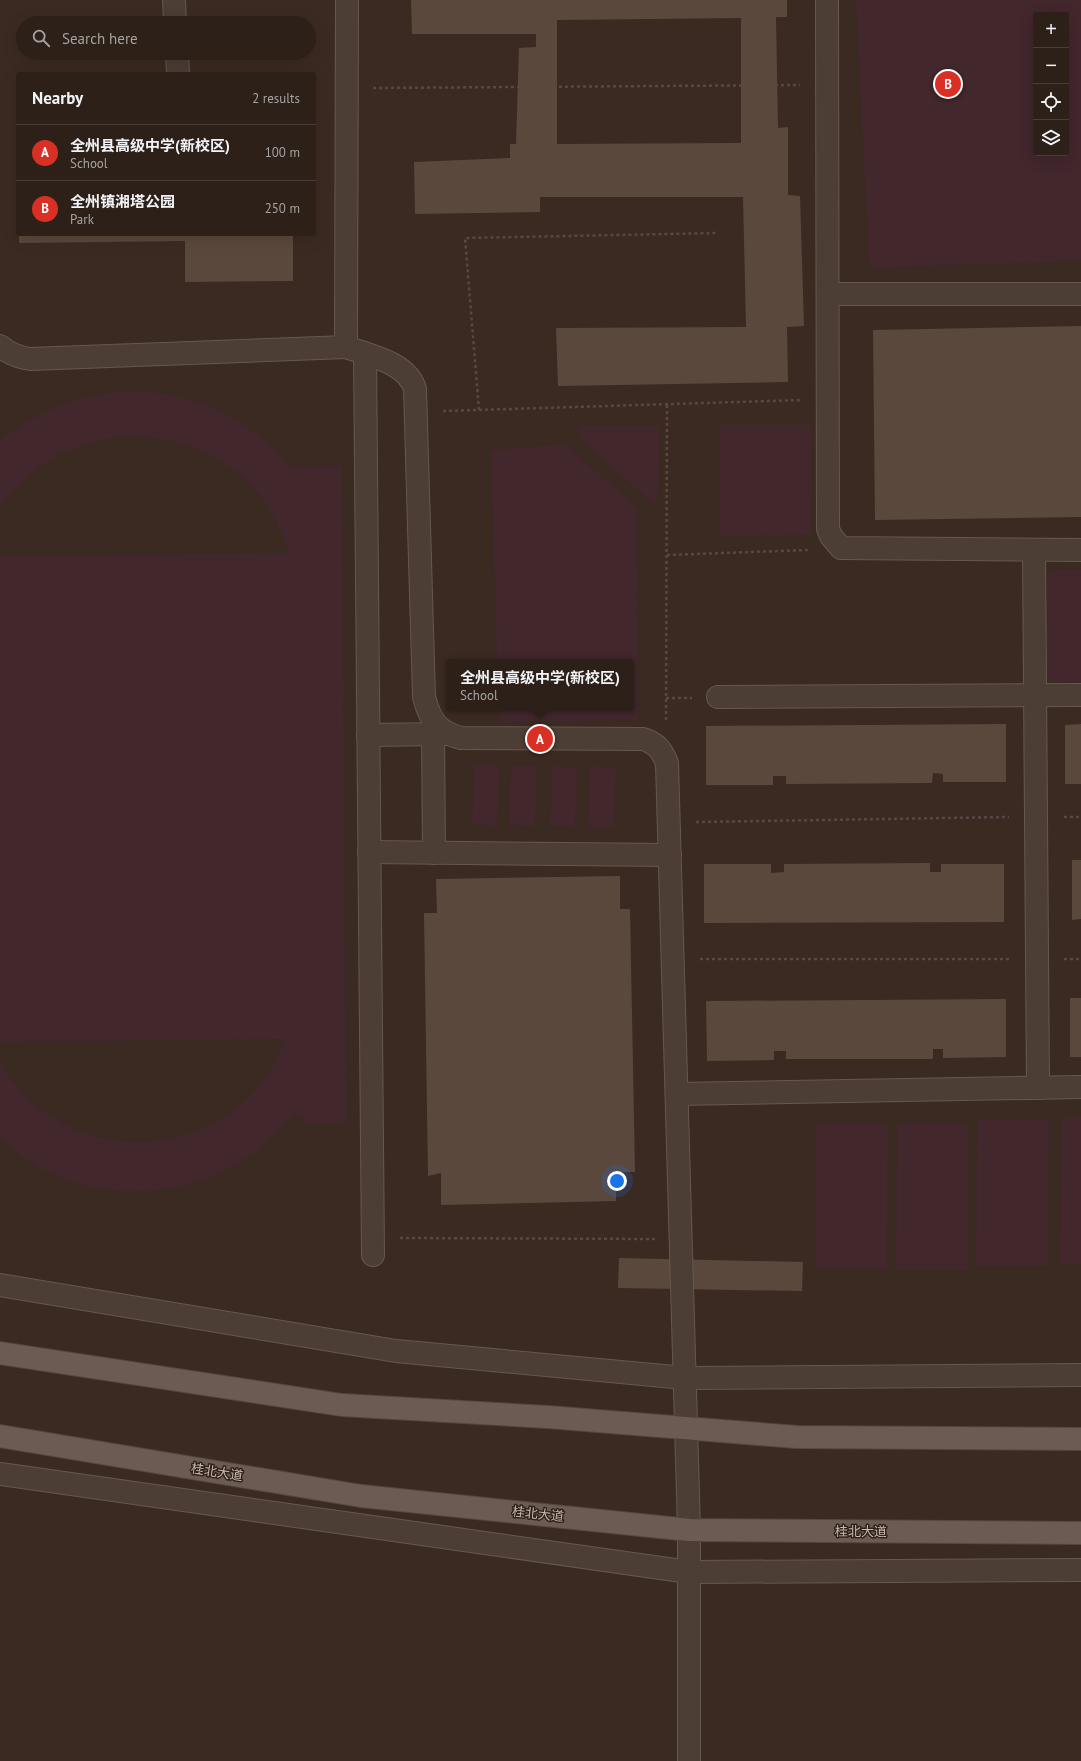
<!DOCTYPE html>
<meta charset="utf-8">
<style>
:root{--surface:#2c2019;--page:#342822;--text:#f1f3f6;--muted:#a6a3a2;--line:#483e38;--accent:#d93025}
body{margin:0;font-family:"PT Sans","Noto Sans SC",sans-serif;background:var(--page);color:var(--text)}
.controls{position:absolute;right:12px;top:12px;display:grid;overflow:hidden;border-radius:4px;box-shadow:0 4px 16px #0002}
.controls button{width:36px;height:36px;display:grid;place-items:center;padding:0;border:0;border-bottom:1px solid var(--line);background:var(--surface);color:var(--text);font:20px sans-serif}
.you{position:absolute;left:617px;top:1181px;width:14px;height:14px;margin:-10px;border:3px solid #fff;border-radius:50%;background:#1a73e8;box-shadow:0 0 0 6px #1a73e833}
.badge{display:grid;place-items:center;width:26px;height:26px;border-radius:50%;background:var(--accent);color:#fff;font-size:13px;font-weight:700}
.pin{position:absolute;translate:-50% -50%;border:2px solid #fff;box-shadow:0 1px 4px #0006}
.popup{position:absolute;left:446px;top:659px;width:188px;height:52px;box-sizing:border-box;display:grid;place-content:center;border-radius:4px;background:var(--surface);filter:drop-shadow(0 1px 3px #0005);font-size:13px;white-space:nowrap;color:var(--muted)}
.popup b{font-size:15px;color:var(--text)}
.popup::after{content:'';position:absolute;left:50%;top:100%;margin-left:-8px;border:8px solid transparent;border-top-color:var(--surface)}
.list{margin:0;padding:0;list-style:none}
h2{display:flex;justify-content:space-between;align-items:center;height:52px;margin:0;padding:0 16px;font-size:17px}
h2 small{font-size:13px;font-weight:400;color:var(--muted)}
.list li{display:grid;grid-template-columns:26px 1fr auto;gap:12px;align-items:center;box-sizing:border-box;height:56px;padding:0 16px;border-top:1px solid var(--line)}
.list b{display:block;font-size:15px;white-space:nowrap}
.list p{margin:0;font-size:13px;white-space:nowrap;color:var(--muted)}
.list em{font-size:13px;font-style:normal;color:var(--muted)}
.icon{flex:none;width:22px;height:22px;fill:none;stroke:currentColor;stroke-width:2;stroke-linecap:round;stroke-linejoin:round}
.map{position:relative;flex:none;width:1081px;height:1761px;overflow:hidden}
.search{position:absolute;background:var(--surface);box-shadow:0 4px 16px #0002;left:16px;top:16px;width:300px;height:44px;display:flex;align-items:center;gap:10px;box-sizing:border-box;padding:0 14px;border-radius:22px;color:var(--muted);font-size:15px}
.panel{position:absolute;background:var(--surface);box-shadow:0 4px 16px #0002;left:16px;top:72px;width:300px;height:164px;border-radius:4px}
.map>svg:first-child{display:block}
.green{fill:#42272d;fill-rule:evenodd}
.building{fill:#5b483d;fill-rule:evenodd}
.lines{fill:none;stroke-linecap:round;stroke-linejoin:round}
.minor-casing{stroke:#665850;stroke-width:24}
.major-casing{stroke:#54463e;stroke-width:24}
.path{stroke:#5c4447;stroke-width:2.5;stroke-dasharray:3 3;stroke-linecap:butt}
.minor{stroke:#4c3d35;stroke-width:22}
.major{stroke:#6c5b53;stroke-width:22}
.labels{text-anchor:middle;dominant-baseline:central;stroke-width:3;stroke-linejoin:round;paint-order:stroke}
.street-label{font-size:13px;fill:#c7b9b0;stroke:#30221a}
</style>
<div class="map">
<svg width="1081" height="1761" viewBox="0 0 1081 1761">
<rect width="100%" height="100%" fill="#3b2a21"/>
<g class="green">
<path d="M856,0H1081V261L869,268ZM1036,15H1066V153H1036Z"/>
<path d="M146,392C157,393 168,394 179,397C228,408 259,433 293,467L342,466L346,1123H303V1115L295,1114C279,1131 264,1146 245,1159C190,1196 110,1202 50,1173C32,1164 16,1152 0,1139V1062C49,1148 163,1168 239,1106C261,1088 274,1064 285,1039L0,1042V556L289,553C283,536 276,519 266,504C220,436 122,417 52,459C32,471 12,488 0,509V441C32,415 71,397 112,393C123,391 135,392 146,392Z"/>
<path d="M720,425H811V535L720,536Z"/>
<path d="M578,426H660L657,507L580,439Z"/>
<path d="M565,444L637,508L638,720L499,722L498,708H631V662H497L491,450Z"/>
<path d="M1055,570H1081V682H1051L1047,675L1046,575Z"/>
<path d="M474,764L499,765L497,826L472,825Z"/>
<path d="M511,766H537L535,827L509,825Z"/>
<path d="M552,766L577,767L575,827L550,826Z"/>
<path d="M590,766L616,767L614,827H588Z"/>
<path d="M1061,1117H1081V1264H1060Z"/>
<path d="M977,1119H1049L1048,1266H976Z"/>
<path d="M816,1123H888L887,1269H815Z"/>
<path d="M897,1123H968V1270H896Z"/>
</g>
<g class="building">
<path d="M411,0H787V17H776L778,128L788,127V195L800,196L804,326L787,327L788,382L558,386L556,328L746,327L743,197H540V212L415,214L414,162L510,158V144H516L519,48L536,47V34H412ZM741,18V143L557,144V20Z"/>
<path d="M19,234H293V281L185,282V241L19,243Z"/>
<path d="M1081,326V517L875,520L873,330Z"/>
<path d="M1006,724V782H943V774L933,773L932,783L786,784V776H773V785H706V726Z"/>
<path d="M1081,724V784H1065V725Z"/>
<path d="M1072,860H1081V919L1072,920Z"/>
<path d="M930,863V872H941V864H1004V922L704,923V864H771V873L784,872V864Z"/>
<path d="M620,876V909H630L635,1172H616V1201L441,1205V1173L428,1176L424,913H437L436,879Z"/>
<rect x="1070" y="998" width="11" height="59"/>
<path d="M1006,999V1057L943,1058V1049H933V1059H786V1051H774V1060L707,1061L706,1001Z"/>
<path d="M619,1258L803,1262L802,1291L618,1288Z"/>
</g>
<g class="lines">
<defs>
<g id="minor">
<path d="M174,0L175,23"/>
<path d="M827,0L828,529L831,536L841,548L1081,550"/>
<path d="M177,53L178,74"/>
<path d="M828,294H1081"/>
<path d="M0,346C10,354 18,357 30,359L346,347L347,0"/>
<path d="M346,347C370,356 407,362 415,389L424,697C430,720 437,732 461,738L643,739C656,743 662,750 667,763L689,1530V1761"/>
<path d="M365,354L373,1255"/>
<path d="M1034,550L1038,1088"/>
<path d="M718,697L1081,695"/>
<path d="M433,734L434,853"/>
<path d="M368,735L446,734"/>
<path d="M369,852L670,855"/>
<path d="M677,1094L1081,1087"/>
<path d="M0,1285L396,1351L685,1378L1081,1375"/>
<path d="M0,1474L689,1572L1081,1570"/>
</g>
<g id="major">
<path d="M0,1353L342,1405L548,1417L797,1437L1081,1439"/>
<path d="M0,1436L361,1496L689,1530L1081,1533"/>
</g>
</defs>
<use href="#minor" class="minor-casing"/>
<use href="#major" class="major-casing"/>
<g class="path">
<path d="M373,88L800,85"/>
<path d="M479,410L465,238L717,233"/>
<path d="M443,411L802,400"/>
<path d="M667,555L808,550"/>
<path d="M666,698H692"/>
<path d="M666,720L667,404"/>
<path d="M1064,817H1081"/>
<path d="M696,822L1009,817"/>
<path d="M700,959H1011"/>
<path d="M1064,959H1081"/>
<path d="M400,1238L655,1239"/>
</g>
<use href="#minor" class="minor"/>
<use href="#major" class="major"/>
</g>
<g class="labels">
<g class="street-label">
<text transform="translate(217 1472) rotate(9)">桂北大道</text>
<text transform="translate(538 1514) rotate(6)">桂北大道</text>
<text x="861" y="1531">桂北大道</text>
</g>
</g>
</svg>
<div class="controls">
<button>+</button>
<button>−</button>
<button><svg class="icon" aria-label="locate" viewBox="0 0 24 24"><circle cx="12" cy="12" r="6"/><path d="M12 2v4M12 18v4M2 12h4M18 12h4"/></svg></button>
<button><svg class="icon" aria-label="layers" viewBox="0 0 24 24"><path d="M12 4l9 5-9 5-9-5zM3 14l9 5 9-5"/></svg></button>
</div>
<div class="you"></div>
<div class="pin badge" style="left:540px;top:739px">A</div>
<div class="popup"><b>全州县高级中学(新校区)</b>School</div>
<div class="pin badge" style="left:948px;top:84px">B</div>
<div class="search"><svg class="icon" aria-label="search" viewBox="0 0 24 24"><circle cx="10" cy="10" r="6"/><path d="M15 15l6 6"/></svg>Search here</div>
<section class="panel">
<h2>Nearby<small>2 results</small></h2>
<ul class="list">
<li><span class="badge">A</span><div><b>全州县高级中学(新校区)</b><p>School</p></div><em>100 m</em></li>
<li><span class="badge">B</span><div><b>全州镇湘塔公园</b><p>Park</p></div><em>250 m</em></li>
</ul>
</section>
</div>
